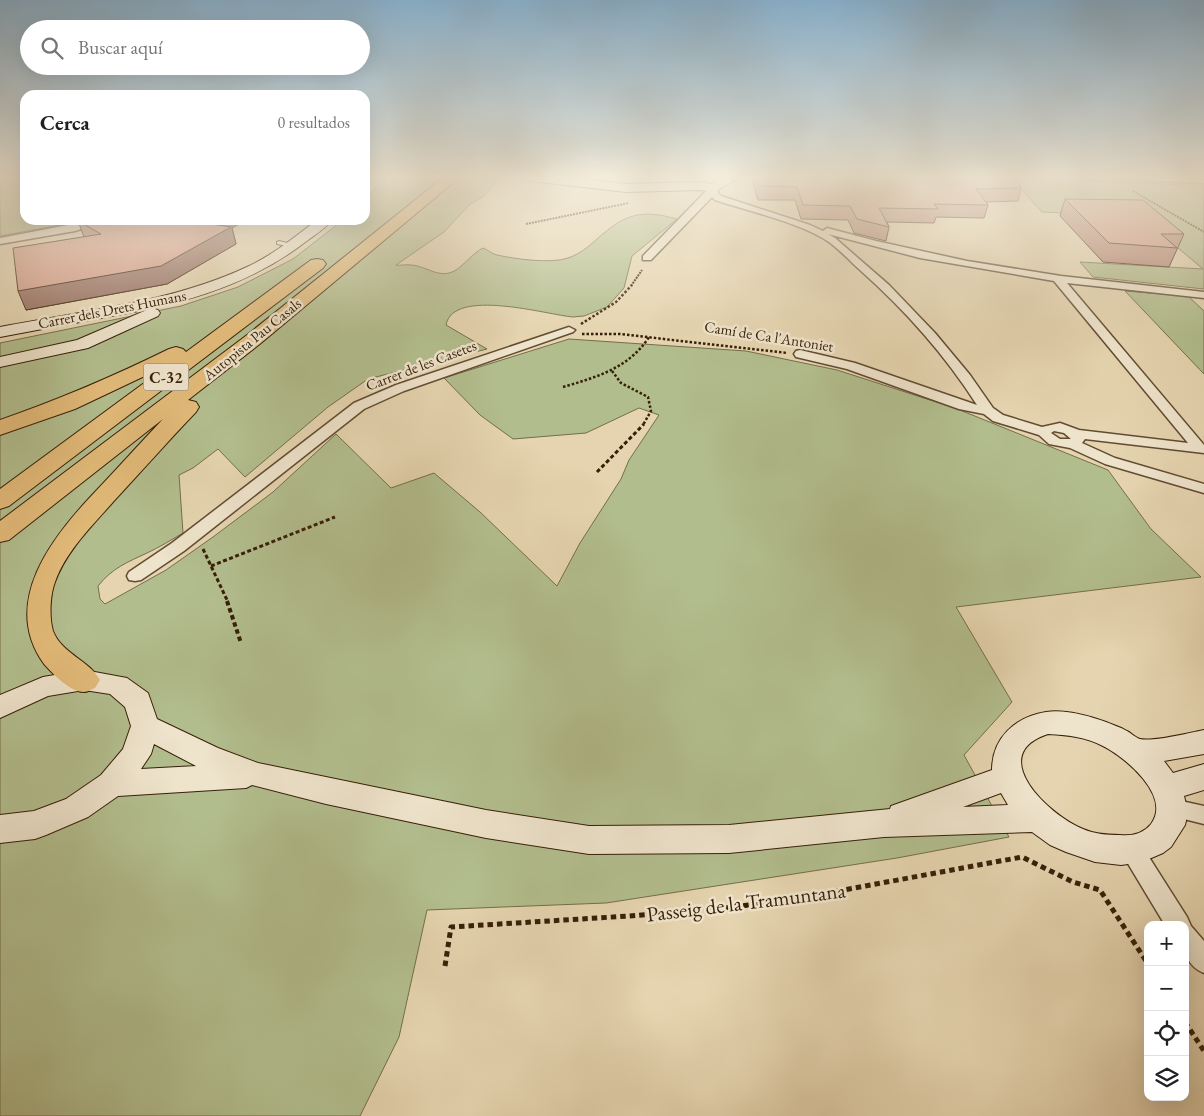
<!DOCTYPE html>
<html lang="es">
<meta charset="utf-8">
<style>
:root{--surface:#fff;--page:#f6f6f6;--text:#202124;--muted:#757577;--line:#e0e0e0}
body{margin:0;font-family:"EB Garamond",serif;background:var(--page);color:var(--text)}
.controls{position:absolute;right:15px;bottom:15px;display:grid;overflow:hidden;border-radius:10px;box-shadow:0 5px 20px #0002}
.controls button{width:45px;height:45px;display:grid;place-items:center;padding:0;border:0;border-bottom:1px solid var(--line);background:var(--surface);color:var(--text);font:25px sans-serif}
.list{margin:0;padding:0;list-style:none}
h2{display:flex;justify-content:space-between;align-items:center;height:65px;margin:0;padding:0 20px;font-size:21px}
h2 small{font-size:16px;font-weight:400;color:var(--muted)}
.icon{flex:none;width:28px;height:28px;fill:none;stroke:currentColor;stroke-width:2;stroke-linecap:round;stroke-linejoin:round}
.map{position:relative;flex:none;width:1204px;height:1116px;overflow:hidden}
.search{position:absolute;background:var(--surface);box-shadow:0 5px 20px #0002;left:20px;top:20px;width:350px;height:55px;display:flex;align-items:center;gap:12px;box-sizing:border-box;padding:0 18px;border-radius:28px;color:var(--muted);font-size:19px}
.panel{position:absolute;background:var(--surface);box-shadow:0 5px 20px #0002;left:20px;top:90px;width:350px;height:135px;border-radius:15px}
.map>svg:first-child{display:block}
.green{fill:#b2bd8d;stroke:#746e4a}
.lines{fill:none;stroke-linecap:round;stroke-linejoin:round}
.lane-casing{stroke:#624c32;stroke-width:2}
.street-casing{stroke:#624c32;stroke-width:3}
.secondary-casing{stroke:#371f08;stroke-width:2}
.highway-casing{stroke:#371f08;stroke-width:2}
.path-far4{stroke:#371f08;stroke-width:2;stroke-dasharray:2 1;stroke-linecap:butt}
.path-far3{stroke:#371f08;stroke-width:2.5;stroke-dasharray:2.5 2;stroke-linecap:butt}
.path-far2{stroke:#371f08;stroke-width:3;stroke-dasharray:4 2.5;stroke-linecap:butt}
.path-far1{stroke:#371f08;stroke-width:4;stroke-dasharray:4.5 3;stroke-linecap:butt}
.path{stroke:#371f08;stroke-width:5;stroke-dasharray:5.5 4;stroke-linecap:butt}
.lane{fill:#eee3cb;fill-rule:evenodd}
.street{fill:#eee3cb;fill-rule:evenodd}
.secondary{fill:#eee3cb;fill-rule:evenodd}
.highway{fill:#e2ba78;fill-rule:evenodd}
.wall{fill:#b78675;stroke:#371f08}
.shaded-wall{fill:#956d5f;stroke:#371f08}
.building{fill:#d59c88;stroke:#371f08}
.labels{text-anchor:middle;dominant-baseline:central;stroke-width:5;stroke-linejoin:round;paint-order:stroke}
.far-street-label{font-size:15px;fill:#371f08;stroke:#eee3cb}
.shield{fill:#eee3cb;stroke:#6e5a42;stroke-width:1}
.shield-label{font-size:16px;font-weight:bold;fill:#371f08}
.near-street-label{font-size:21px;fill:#371f08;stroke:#eee3cb}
</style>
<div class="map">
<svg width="1204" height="1116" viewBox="0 0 1204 1116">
<rect width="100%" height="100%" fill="#e5d4af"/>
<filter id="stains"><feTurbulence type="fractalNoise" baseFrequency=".004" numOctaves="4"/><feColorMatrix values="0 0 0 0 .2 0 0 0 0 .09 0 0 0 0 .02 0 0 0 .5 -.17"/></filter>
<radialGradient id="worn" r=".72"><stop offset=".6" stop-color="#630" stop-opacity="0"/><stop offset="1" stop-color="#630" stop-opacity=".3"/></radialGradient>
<g class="green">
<path d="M0,177H25V220H87L0,236Z"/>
<path d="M385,177H500L484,196L469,205L444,232L396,265C400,266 406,264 411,265C427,266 440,280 456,270C466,263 473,253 483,248C488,250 492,254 497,255C515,259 551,264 568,258C580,254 588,247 597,239C625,214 640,209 677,219L632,256L624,288L607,307L584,316L573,317C548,315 453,287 446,325L487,349L368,379L328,407L245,477L218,449L193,468L179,475L183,533C171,540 160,547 147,553C128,562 112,568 98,586L100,599L105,604L166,570L213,537L273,492L336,434L391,488L434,473L480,512L557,586L580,543L621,479L629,460L659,415L639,408L586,433L513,439L480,415L444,378L569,339L746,351L837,370L955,408L1108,470L1151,529L1201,577L956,607L1012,702L964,755L1009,837L897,858L606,903L427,910L399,1037L360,1116H0V343L181,306L238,287L293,259L343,220H365V200Z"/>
<path d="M1010,177H1070L1074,180L1204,186V289L1093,277L1080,262L1203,269L1140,216L1042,212Z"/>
<path d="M1125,291L1188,296L1204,311V374Z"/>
</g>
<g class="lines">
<defs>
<path id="lane" d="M279,241L296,245L293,247L277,244V242Z"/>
<g id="street">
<path d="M1109,177L1204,179V183L1113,179Z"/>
<path d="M714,185L718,188V193L721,196L810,225L823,231L827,228L876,241L967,261L1061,276L1204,292V298L1067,283L1204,445V453L1085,439L1082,443L1115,458L1204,484V493L1105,464L1070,448L1049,444L1039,435L993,421L984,414L959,409L847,369L796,357L794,354L796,351L800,350L855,363L977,405C945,355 905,310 860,270C850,261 840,250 829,242C802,223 748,211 715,200L712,197L651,260H643V256L711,186ZM828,234L920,258L1054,281L1188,443L1079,430L1060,423L1042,427L1003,415L993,408L970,375L935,333L889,285L835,238ZM1054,431L1064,433L1071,439H1060L1051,433Z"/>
<path d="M94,220H110L75,231L0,244V238Z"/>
<path d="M569,327L575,330L573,332L404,391L364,409L184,551L141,580L135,581L129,580L127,576L129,572L172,543L354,403L396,385Z"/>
<path d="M1172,799L1204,806V824L1164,814L1161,808L1164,802Z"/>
<path d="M1132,840L1140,843L1187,917L1191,926L1204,941V973C1182,964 1185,945 1185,925H1165L1124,857L1121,850L1124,843Z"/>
</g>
<g id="secondary">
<path d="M365,177H375L369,185L365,186Z"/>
<path d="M525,177H566L626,184L700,182L711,184L722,177H741L714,192L700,190L626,192L531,181Z"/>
<path d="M317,220H332C326,228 316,234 308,240C262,276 209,296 152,308L158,310L160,313L158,316L88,348L0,367V357L77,340L149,309L0,337V327C83,311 170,303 247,267C273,255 295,237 317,220Z"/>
<path d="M84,670L127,678L148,693L157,719L218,748L258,763L486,810L589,826L729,825L890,809L891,806L992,770C992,738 1015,717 1046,712C1065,709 1089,716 1106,722C1113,725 1120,727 1127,731C1131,733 1136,738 1140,739C1153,742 1189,733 1204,730V754L1164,761L1173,773L1204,764V790L1184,796L1188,812L1185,825L1171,847L1163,853L1142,862L1121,865L1095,862L1066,852L1050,845L1032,832L884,837L729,853L589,854L486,838L326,804L252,785L246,788L118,796L88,817L46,835L35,839L0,843V815L34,811L66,799L101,775L123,749L131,726L125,707L110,694L84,690L48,696L0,718V695L43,677ZM1048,734C1067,735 1086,737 1103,746C1125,757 1172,796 1151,824C1143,834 1132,836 1120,835C1108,835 1094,834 1083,829C1050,816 984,755 1048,734ZM154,744L196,766H197L141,769L151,754ZM1001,793L1008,805L963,807Z"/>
</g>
<g id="highway">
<path d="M444,177H460L261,343L188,400L196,402L199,407L196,412C168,441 141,472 113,502C92,526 66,551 55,582C50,595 49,617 53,631C62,654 89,660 100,680L95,688C92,689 88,692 84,692C70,692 53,674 44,664C0,603 52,537 95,492C118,468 140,443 163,419L9,540L0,542V521L247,335Z"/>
<path d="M317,259L323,260L326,264L323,268L9,506L0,509V489L170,364L75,409L0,435V420C58,400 114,376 169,349L176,347L183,349L186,352L311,260Z"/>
</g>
</defs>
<use href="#lane" class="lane-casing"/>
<use href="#street" class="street-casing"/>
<use href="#secondary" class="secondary-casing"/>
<use href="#highway" class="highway-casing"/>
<g class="path-far4">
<path d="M1080,177L1101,182"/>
<path d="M1133,191L1204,232"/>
<path d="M526,224L629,203"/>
<path d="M631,286L642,270"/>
</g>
<g class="path-far3">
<path d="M581,324L616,302L632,285"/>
<path d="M582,334H620L787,353"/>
<path d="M612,371L621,383L648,397L651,411L643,425"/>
<path d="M563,387C597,377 629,368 649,337"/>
</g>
<g class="path-far2">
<path d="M597,472L644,424"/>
<path d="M203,549L228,602"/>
<path d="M211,566L335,517"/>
</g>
<path class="path-far1" d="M227,601L241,643"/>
<g class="path">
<path d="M445,966L451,927L629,916L735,907L822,894L1022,857L1073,882L1100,890L1148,964"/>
<path d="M1185,1022L1204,1051"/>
</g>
<use href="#lane" class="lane"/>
<use href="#street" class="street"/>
<use href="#secondary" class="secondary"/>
<use href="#highway" class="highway"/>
</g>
<g class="wall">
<path d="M754,177H1012L1021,188L1018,201L986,202L988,205L984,218L936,217L934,223L887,222L889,227L886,241L854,233L848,220L801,219L795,200H758L753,183Z"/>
<path d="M1065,199L1184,234L1169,267L1103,262L1060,216Z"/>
<path d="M78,221L232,228L236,244L167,284L26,310L84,237Z"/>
</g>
<path class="shaded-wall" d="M211,220H246L232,228L236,244L167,284L26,310L18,291L205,223Z"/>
<g class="building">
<path d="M756,177H1012L1021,188L976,189L988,205L934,204L938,209L879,208L889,227L857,219L850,206L803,205L797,187L759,186Z"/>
<path d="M1065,199L1143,200L1184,234H1161L1177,248L1109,243Z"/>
<path d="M81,220H211L205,223L231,227L161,266L18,291L13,248L101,234L78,221Z"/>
</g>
<linearGradient id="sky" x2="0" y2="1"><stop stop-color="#89b5d4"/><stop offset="0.53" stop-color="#f3ecdb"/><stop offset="1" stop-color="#f3ecdb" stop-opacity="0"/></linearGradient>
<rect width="1204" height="334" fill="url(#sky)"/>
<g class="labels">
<g class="far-street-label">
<text transform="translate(112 309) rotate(-11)">Carrer dels Drets Humans</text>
<text transform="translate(769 336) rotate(9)">Camí de Ca l'Antoniet</text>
<text transform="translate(252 339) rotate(-39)">Autopista Pau Casals</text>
<text transform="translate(421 365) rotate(-21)">Carrer de les Casetes</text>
</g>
<rect class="shield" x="143.5" y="363.5" width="45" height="27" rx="4"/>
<g class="shield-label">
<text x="166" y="377">C-32</text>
</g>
<g class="near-street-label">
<text transform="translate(746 902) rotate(-7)">Passeig de la Tramuntana</text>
</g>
</g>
<rect width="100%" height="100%" filter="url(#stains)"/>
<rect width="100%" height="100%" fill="url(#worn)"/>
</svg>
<div class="controls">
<button>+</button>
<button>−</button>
<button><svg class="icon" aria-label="locate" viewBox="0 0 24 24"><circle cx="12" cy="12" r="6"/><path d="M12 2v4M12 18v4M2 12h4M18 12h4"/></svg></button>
<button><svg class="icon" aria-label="layers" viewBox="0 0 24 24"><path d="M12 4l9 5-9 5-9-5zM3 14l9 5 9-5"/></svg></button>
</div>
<div class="search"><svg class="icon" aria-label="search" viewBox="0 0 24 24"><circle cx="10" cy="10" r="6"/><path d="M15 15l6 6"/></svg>Buscar aquí</div>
<section class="panel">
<h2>Cerca<small>0 resultados</small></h2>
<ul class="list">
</ul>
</section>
</div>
